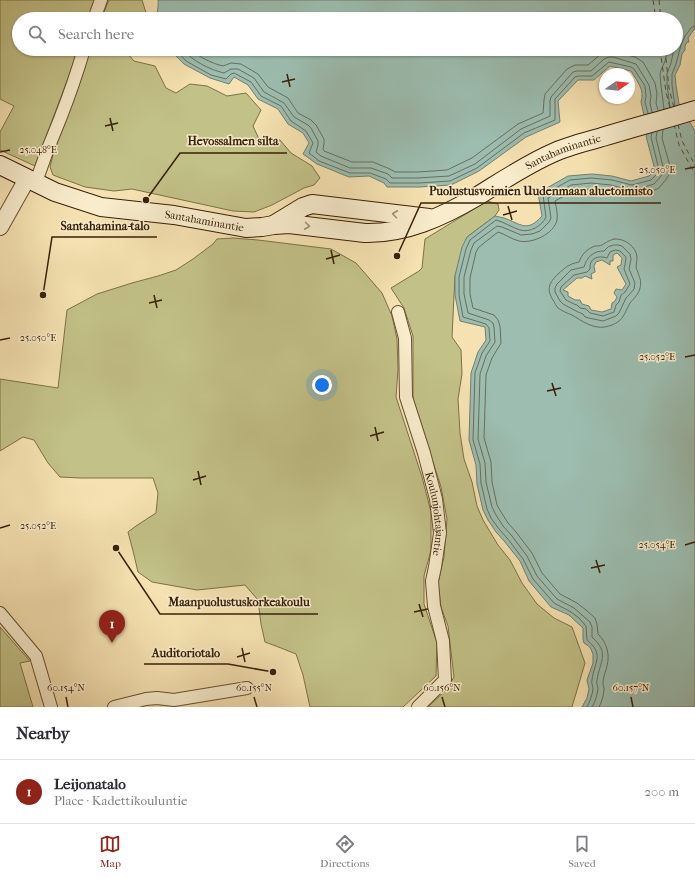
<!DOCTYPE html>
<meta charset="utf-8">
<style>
:root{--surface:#fff;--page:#f7f7f7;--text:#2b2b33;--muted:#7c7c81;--line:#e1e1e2;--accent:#8f2418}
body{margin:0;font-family:"IM FELL French Canon",serif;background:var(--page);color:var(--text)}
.compass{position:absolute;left:599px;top:68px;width:36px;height:36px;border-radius:50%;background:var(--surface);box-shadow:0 1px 3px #0004;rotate:76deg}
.you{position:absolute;left:322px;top:385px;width:14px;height:14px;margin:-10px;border:3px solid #fff;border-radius:50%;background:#1a73e8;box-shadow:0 0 0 6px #1a73e833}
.badge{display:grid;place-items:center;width:26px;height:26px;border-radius:50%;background:var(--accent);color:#fff;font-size:13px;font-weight:700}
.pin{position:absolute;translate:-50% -33px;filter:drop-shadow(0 1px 2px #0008)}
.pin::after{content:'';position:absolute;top:21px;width:14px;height:12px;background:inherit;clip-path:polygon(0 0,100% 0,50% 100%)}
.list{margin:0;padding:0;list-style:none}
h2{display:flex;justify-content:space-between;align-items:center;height:52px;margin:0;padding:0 16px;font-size:17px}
h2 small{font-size:13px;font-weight:400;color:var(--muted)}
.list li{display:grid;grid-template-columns:26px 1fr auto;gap:12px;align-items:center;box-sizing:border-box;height:64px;padding:0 16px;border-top:1px solid var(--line)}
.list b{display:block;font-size:15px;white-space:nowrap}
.list p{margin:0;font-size:13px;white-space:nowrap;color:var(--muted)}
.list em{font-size:13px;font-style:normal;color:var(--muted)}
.icon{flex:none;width:22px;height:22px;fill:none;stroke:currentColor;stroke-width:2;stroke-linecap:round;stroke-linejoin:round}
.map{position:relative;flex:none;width:695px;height:707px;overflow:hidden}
.search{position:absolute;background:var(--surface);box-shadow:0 1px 3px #0004;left:12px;right:12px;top:12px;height:44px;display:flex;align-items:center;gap:10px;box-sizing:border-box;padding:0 14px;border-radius:22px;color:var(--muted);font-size:15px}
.sheet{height:116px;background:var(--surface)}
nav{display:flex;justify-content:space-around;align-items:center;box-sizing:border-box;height:56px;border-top:1px solid var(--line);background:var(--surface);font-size:11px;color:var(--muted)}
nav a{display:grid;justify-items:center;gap:2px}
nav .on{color:var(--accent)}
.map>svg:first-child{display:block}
.green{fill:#c2c187;stroke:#7e7048}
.water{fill:#9cbdb0;stroke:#747e6d;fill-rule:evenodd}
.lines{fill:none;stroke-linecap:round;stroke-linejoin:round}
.shore{stroke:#6a6e5c;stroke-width:1}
.ferry{stroke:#574f3a;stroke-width:1;stroke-dasharray:5 4;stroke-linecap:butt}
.minor-casing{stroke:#685032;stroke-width:14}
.tertiary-casing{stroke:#685032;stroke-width:18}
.secondary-casing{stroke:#392008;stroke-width:20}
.minor{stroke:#f8eccc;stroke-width:12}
.tertiary{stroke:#f8eccc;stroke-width:16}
.secondary{stroke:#f8eccc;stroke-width:18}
.oneway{stroke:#a29074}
.ticks{fill:none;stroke:#392008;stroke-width:1.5}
.labels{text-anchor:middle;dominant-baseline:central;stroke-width:3;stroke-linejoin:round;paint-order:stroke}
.street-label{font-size:11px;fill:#392008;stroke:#f8eccc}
.ticks-label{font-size:10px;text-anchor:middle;fill:#392008;stroke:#f8eccc;stroke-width:3;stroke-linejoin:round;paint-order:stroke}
.leader{fill:none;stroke:#392008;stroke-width:1.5}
.callout-dot{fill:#392008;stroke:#f8eccc;stroke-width:1.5}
.callout-label{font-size:12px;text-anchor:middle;font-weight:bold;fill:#392008;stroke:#f8eccc;stroke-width:3;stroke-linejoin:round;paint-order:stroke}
</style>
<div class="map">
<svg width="695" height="707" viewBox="0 0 695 707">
<rect width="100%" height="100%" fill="#f5e1b1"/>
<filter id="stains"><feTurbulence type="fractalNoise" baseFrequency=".005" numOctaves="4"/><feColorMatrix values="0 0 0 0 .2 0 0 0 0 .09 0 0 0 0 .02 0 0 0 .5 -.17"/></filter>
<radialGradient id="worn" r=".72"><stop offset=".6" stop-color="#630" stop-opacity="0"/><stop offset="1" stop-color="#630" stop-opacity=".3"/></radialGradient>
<g class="green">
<path d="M0,0H96L89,19H19V49H79L35,166L0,150V132L14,106L0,99Z"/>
<path d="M109,0H142L148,19H101Z"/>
<path d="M89,49H129L127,53L134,61L155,66L166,88L176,93L190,84L207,86L227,96L246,93L261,110L253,126L259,139L280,140L291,153L312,166L320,178L314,185L304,188L272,205L254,212L233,211L132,189L114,191L85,187L53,175L50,167L55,147L64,125L85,68Z"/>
<path d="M487,201L498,204L499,210L495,216L467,237L455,276L452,337L461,350L462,374L458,399L460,433L464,459L472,482L477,506L483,520L498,545L510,560L522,583L537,604L554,618L572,627L585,663L572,707H428L446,690L454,677L448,626L441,607L438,583L444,557L447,519L441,487L413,399V336L404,308L391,288L419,271L422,268L425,239Z"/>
<path d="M233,238L258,240L331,249L356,263L382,293L392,316L397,339L398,369L396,397L422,477L431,512V550L424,576V604L437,643L436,676L403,707H310L303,675L296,654L281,648L265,642L261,624L258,600L245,585L197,590L152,582L138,572L133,551L128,532L136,526L156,513L158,493L153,478H81L60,477L48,463L34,440L23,437L0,451V379L58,388L67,310L97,294L132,283L158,276L176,270L193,259L213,244L217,239Z"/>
<path d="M0,627L30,661L20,663L33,707H0Z"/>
</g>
<path class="water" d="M158,0H695V28L688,38L689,42H687L685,46V50L682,54L680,65L675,75L676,85L679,104L695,131V707H582L587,698L589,689L587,680L593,663V654L590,647L584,643L583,639V628L569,615L551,607L529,581L520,561L505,542L496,532L488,520L483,510L477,484L476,465L469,440L470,406L471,373L478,352L486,340L485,327L460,321L455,295V276L462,247L467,237L495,216C498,217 501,217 504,218C521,224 527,233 542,216L538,193L568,176L592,174L612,176L631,181L649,176L655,170L646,136L648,133L641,102C645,90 637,81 631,71L610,66L594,80H578L558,101L560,122L526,137L479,171L451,185L419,187H387L384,183L369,176L349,177L317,164L303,154L309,143L303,133L288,124L278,109L258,99L248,85L234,77L229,84L210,78L184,64L169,49H676V19H158C156,13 159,7 158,0ZM617,253L622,258L621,265L617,267L626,284L622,290L616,289L614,293L617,297L615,301L612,303L611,309L602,312L591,310L589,306L582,304L580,300H575L568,296V292L563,290L577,278H582L585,276L592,279L591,274L595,272L594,266L596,262L602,260L610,265V261H613V255Z"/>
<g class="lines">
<g class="shore">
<path d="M175,49L186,61L211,75L226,79L231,74L234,73L251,82L261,96L281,106L291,121L306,131L313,143L309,153L319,161L350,173H370L386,179L390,183H419L450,181L477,168L524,133L555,120V99L575,77L578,76H592L609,62L631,67L634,69L645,86L646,96L645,102L648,113"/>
<path d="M182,49C193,61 208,69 224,73L231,69H238L254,78L264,92L284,103L294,117L308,125L311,128L318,141V145L316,152L321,156L350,168H371L388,174L392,178H418L449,176L475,164L521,129L550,116V101L551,97L573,72L577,71H591L604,59L609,57H613L636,64L638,67L649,85L651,96L650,103L652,112"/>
<path d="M190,49C197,56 213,64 223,66L231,63L241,64L258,74L268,87L288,98L298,113L311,120L316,125L324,139V144L323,149L324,151L352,162H373L390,169L395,172H418L447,170L472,158L518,124L543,113L544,100L545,94L567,69L575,65H588L602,53L606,51H611L635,57L643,62L655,83L657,94L656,103L658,110"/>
<path d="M675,106L672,85V74L676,64L681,45L685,36L691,28L695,26"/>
<path d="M670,107L667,85V74L671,63L674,49"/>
<path d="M664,109L661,86L660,74L661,70L665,61L668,49"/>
<path d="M614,239C625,238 637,247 637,258C637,262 635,267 637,270C639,276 642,281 640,288C639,294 634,298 630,303C623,316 623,323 605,327C593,329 582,321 572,315C567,313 562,311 558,308C556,306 555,303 553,300C546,289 549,283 558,274C566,267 569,264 579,262C582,254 587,249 595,246C597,246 600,246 602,245C607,242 608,241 614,239Z"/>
<path d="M614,245H618L622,246L630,254L631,259L629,269L635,283L634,289L629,295L626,298L619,313L616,316L603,321L589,318L585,317L583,314L578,312L563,304L560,301L555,292V288L557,284L571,270L584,267C587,257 593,251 604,251L608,247Z"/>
<path d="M616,250L620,251L626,257L625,265L624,269L630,284L625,292L621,295L619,302L616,305L614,312L603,316L590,313L586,309L580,308L577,305L574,304L566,300L560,291L561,287L574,275L587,272L590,269C589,258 598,255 607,258L610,252Z"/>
<path d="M587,707C590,701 592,696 593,689C593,686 591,683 592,680C594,662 605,655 587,640L586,626L579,618L571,612L554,603L533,579L523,559L508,539L499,529L491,518L487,509L481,483L480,464L473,440L474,406L475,373L482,353L490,341L489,328L486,324L463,317L459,295V277L466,249L470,240L496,220C504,222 511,227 520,230C530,233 542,226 546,217L543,195L570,180L591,178L612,180L632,185L651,180L658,173L659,170L651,137L652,133"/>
<path d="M592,707C595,702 597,696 598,689C598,686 596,683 597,680C600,661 610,653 592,637V627L590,622L574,608L557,599L537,576L527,556L512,536L503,526L496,515L492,507L486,482L485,463L478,439L479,407L480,374L486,356L495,342L494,327L493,323L489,320L468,313L464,294V277L471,250L474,243L497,226L502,227L521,235L532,234L540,231L549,222L551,218L548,198L571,185L591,183L611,185L629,190H634L654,184L662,175L664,171L656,138L657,132"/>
<path d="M599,707C602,702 604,694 604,688C603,686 603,684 603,682C603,677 606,671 607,666C610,654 607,643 598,634L597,624L595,618L586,610L577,603L560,594L542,573L532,553L516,532L508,523L501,512L497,505L492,482L491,462L484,438L485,407L486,375L492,358L501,343L500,326L498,320L494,315L473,308L470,294V278L476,252L479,247L498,232C505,234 511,239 519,241C532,244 554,234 557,220C558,213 556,207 555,201L573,191L591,189L610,191L631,196L653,191L659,188L667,178L670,173V166L662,138L663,130"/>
</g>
<g class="ferry">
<path d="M653,0L656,19"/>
<path d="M659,0L661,19"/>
<path d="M660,49L666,92L670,108"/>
<path d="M665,49L669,88L674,108"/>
<path d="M674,124L679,145L695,174"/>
<path d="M678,124L682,141L695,165"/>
</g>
<defs>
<g id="minor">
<path d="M94,19L101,0"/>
<path d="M36,182C43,161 51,140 60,119C69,96 77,73 84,49"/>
<path id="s1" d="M398,312L405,338L406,397L424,453L436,499L440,533L435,567L432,581L434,606L443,641L445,680L418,707"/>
<path d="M0,613L36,656L51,707"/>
<path d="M114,707L146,699L157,698L174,700L247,688"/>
</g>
<path id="tertiary" d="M0,227L27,179"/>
<g id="secondary">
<path id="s2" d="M0,165L55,192L101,207L174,215L246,228L262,227L274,225L289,224L365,233C405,234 442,217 476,197C502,181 527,164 555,152C569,146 584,142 599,138C631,128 663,120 695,110"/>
<path d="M275,224L303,207L312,204L429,218"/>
</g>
</defs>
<use href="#minor" class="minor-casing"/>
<use href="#tertiary" class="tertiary-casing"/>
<use href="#secondary" class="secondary-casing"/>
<use href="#minor" class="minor"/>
<use href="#tertiary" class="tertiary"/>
<use href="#secondary" class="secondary"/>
</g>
<defs><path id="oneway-chevron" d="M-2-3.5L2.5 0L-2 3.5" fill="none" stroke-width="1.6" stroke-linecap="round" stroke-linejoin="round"/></defs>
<g class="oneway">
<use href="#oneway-chevron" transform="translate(395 214) rotate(-173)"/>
<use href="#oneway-chevron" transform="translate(307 226) rotate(7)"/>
</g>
<path class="ticks" d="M287,74L290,87M282,82L295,79M110,118L113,131M105,126L118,123M0,152L10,150M685,169L695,167M508,206L512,220M503,215L517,211M331,250L334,264M326,259L340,255M154,295L157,308M149,303L162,300M0,340L10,338M685,357L695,355M552,383L556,396M547,391L561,388M375,427L378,441M370,436L384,432M198,471L201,485M193,480L206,476M0,528L10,525M685,545L695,542M596,560L600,573M591,568L605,565M419,604L423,617M414,612L428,609M242,648L245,662M237,657L250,653M66,697L68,707M254,697L257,707M442,697L445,707M631,697L633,707"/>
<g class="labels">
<g class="street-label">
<text stroke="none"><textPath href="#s2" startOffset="593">Santahaminantie</textPath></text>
<text stroke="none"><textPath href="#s2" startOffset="214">Santahaminantie</textPath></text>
<text stroke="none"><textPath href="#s1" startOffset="207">Koulunjohtajantie</textPath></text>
</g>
</g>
<g class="ticks-label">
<text x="38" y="153">25.048°E</text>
<text x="657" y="173">25.050°E</text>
<text x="38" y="341">25.050°E</text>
<text x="657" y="360">25.052°E</text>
<text x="38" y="529">25.052°E</text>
<text x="657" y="548">25.054°E</text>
<text x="66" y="691">60.154°N</text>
<text x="254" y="691">60.155°N</text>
<text x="442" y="691">60.156°N</text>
<text x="631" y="691">60.157°N</text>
</g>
<path class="leader" d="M146 200L180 153H287M397 256L421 203H661M43 295L52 237H157M116 548L160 614H318M273 672L228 664H144"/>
<g class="callout-dot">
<circle cx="146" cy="200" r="4"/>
<circle cx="397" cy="256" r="4"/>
<circle cx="43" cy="295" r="4"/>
<circle cx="116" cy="548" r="4"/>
<circle cx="273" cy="672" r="4"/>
</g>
<g class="callout-label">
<text x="233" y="145">Hevossalmen silta</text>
<text x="541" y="195">Puolustusvoimien Uudenmaan aluetoimisto</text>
<text x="105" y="230">Santahamina-talo</text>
<text x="239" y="606">Maanpuolustuskorkeakoulu</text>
<text x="186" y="657">Auditoriotalo</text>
</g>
<rect width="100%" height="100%" filter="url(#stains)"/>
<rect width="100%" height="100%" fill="url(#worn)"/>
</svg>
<svg class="compass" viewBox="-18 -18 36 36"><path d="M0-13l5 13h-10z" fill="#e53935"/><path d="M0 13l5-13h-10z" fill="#7c7c81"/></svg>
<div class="you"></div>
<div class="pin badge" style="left:112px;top:643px">1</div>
<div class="search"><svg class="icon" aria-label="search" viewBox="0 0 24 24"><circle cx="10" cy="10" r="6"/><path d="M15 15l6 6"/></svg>Search here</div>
</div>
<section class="sheet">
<h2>Nearby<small></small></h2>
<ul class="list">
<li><span class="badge">1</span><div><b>Leijonatalo</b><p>Place · Kadettikouluntie</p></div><em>200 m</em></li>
</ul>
</section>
<nav>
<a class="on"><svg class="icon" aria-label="map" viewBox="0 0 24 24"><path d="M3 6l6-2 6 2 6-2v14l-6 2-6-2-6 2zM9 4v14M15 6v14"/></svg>Map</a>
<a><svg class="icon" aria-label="directions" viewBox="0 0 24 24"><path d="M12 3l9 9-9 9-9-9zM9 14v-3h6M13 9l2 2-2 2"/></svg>Directions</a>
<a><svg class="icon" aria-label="saved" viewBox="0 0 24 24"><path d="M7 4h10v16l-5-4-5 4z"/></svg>Saved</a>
</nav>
